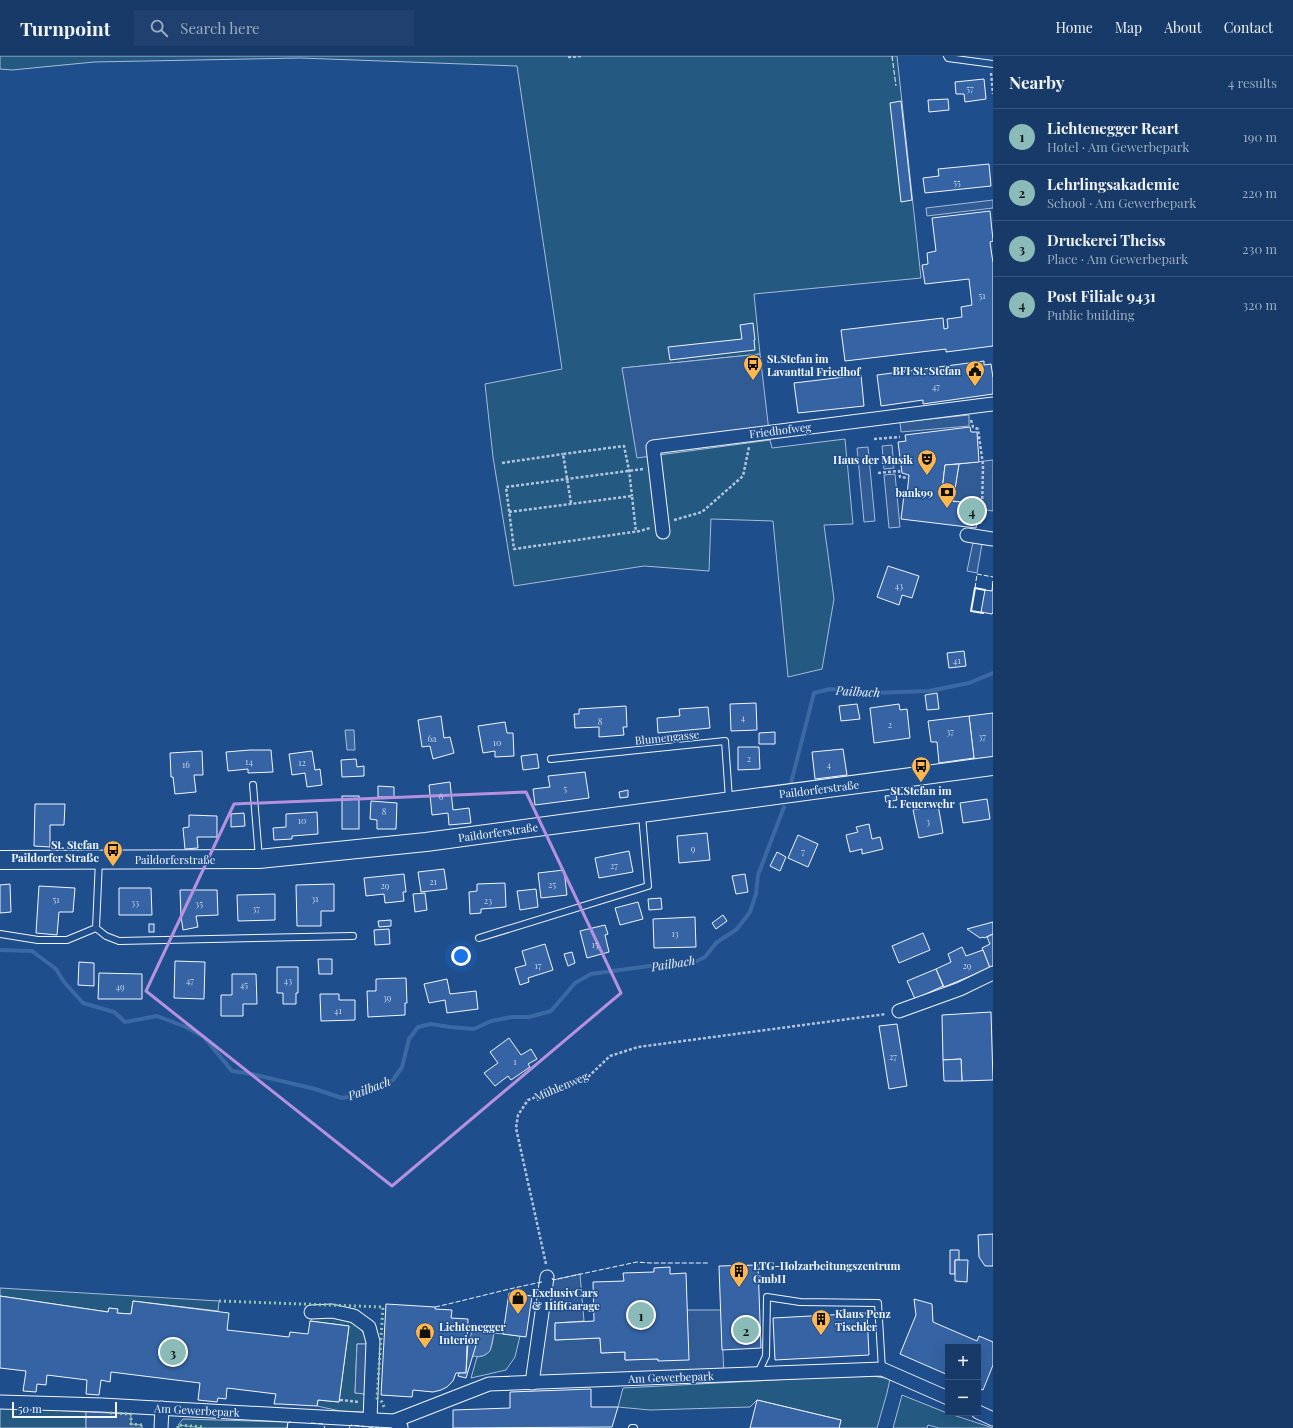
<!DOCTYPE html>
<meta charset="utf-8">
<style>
:root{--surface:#173a69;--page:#20416f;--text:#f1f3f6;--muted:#9eadc0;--line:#36547d;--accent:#8bbbb9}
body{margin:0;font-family:"Playfair Display",serif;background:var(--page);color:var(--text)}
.controls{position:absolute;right:12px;bottom:12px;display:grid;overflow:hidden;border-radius:0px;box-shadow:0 4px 16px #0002}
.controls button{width:36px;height:36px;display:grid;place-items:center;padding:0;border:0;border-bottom:1px solid var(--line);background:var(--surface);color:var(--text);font:20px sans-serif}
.scale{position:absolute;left:12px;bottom:10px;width:105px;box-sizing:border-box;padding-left:4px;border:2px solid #f2f6ff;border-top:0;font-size:11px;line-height:14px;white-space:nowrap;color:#f2f6ff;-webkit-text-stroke:3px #1f4e8c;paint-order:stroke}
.you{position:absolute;left:461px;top:900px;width:14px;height:14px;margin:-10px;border:3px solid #fff;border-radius:50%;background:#1a73e8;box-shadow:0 0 0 6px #1a73e833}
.badge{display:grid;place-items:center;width:26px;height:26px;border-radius:50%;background:var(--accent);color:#111;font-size:13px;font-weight:700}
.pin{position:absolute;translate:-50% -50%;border:2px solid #fff;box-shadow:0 1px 4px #0006}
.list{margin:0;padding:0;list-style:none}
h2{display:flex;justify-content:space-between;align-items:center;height:52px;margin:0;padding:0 16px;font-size:17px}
h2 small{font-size:13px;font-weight:400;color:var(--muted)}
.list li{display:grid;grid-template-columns:26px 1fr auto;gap:12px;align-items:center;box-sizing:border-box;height:56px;padding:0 16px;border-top:1px solid var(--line)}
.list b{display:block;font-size:15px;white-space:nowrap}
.list p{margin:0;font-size:13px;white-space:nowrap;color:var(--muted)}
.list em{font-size:13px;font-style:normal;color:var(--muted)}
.icon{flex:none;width:22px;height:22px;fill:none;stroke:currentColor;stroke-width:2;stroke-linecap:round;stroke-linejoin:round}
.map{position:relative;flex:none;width:993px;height:1372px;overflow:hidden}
header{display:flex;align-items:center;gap:24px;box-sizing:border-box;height:56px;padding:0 20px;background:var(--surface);border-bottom:1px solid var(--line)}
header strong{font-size:19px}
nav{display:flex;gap:22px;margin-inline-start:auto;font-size:14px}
.search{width:280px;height:36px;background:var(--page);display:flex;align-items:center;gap:10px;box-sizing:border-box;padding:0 14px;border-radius:0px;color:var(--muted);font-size:15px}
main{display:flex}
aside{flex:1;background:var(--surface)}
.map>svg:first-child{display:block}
.green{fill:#245a82;stroke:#a8bbd7}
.parking{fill:#305b95;stroke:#a8bbd7}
.water{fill:#3b69a3;stroke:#a8bbd7}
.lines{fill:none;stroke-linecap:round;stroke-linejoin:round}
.stream{stroke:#3b69a3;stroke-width:4}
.building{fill:#3563a3;stroke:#f2f6ff}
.lane-casing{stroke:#f2f6ff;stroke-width:8}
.street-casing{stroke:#f2f6ff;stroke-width:15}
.secondary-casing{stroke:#f2f6ff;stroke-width:20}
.path{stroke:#b3c4dc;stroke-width:2.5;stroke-dasharray:3 2;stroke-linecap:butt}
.lane{stroke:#1f4e8c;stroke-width:6}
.street{stroke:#1f4e8c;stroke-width:13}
.secondary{stroke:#1f4e8c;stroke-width:18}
.hedge{stroke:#97c8a6;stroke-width:3;stroke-dasharray:2 3;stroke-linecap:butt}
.fence{stroke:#f2f6ff;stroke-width:1;stroke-dasharray:5 2;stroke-linecap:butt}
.wall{stroke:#f2f6ff;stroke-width:2}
.marked{fill:none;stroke:#b691df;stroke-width:3;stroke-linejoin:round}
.labels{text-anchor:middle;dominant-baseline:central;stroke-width:3;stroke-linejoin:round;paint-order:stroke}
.number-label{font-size:9px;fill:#c3d1e8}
.poi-label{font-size:11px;font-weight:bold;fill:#f2f6ff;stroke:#1f4e8c;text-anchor:start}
.street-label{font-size:11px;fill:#f2f6ff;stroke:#1f4e8c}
.water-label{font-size:12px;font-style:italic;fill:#f2f6ff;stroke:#1f4e8c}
</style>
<header>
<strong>Turnpoint</strong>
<div class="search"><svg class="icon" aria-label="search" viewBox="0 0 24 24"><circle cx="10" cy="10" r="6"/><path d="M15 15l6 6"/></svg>Search here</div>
<nav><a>Home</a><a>Map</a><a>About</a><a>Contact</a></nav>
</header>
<main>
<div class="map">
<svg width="993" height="1372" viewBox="0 0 993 1372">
<rect width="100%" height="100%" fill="#1f4e8c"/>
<g class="green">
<path d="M0,0H897L921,222L754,238L760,298L622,312L770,384L772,392L845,383L853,468L824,469L834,543L822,613L788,621L773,465L711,463L709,515L644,510L514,530L493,401L485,328L562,313L517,10L300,2L94,6L12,14L0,13Z"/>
<path d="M0,1232L219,1245L218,1255L133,1245L131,1258L117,1257V1253L109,1252L108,1256L0,1240Z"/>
<path d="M314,1260C338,1262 360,1260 368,1288H357L355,1337L365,1338L364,1356L340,1355L317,1350L318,1344L339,1346L349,1270L310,1265Z"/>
<path d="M494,1277L520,1280L515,1301L506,1314L471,1322L477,1301C492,1300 492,1289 494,1277Z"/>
<path d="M868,1319L890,1323L887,1337L877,1372H839L841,1364L757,1344L750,1351L650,1354L618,1351L623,1332Z"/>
<path d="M902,1339L947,1357L993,1372H939L928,1369L927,1372H893Z"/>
<path d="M0,1351L86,1356V1372H0Z"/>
<path d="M183,1363L288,1366L287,1372H203L178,1369Z"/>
</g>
<g class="parking">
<path d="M993,144V152L927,160L926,152Z"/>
<path d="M760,298L770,384L637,402L622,312Z"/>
<path d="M969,359V370L901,376L900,366Z"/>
<path d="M892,389L894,412L884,413L882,390Z"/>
<path d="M868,391L875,465L864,466L857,392Z"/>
<path d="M993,404V455L979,453V448L953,445L959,408Z"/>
<path d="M895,418L900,471L889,472L884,419Z"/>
<path d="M973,486L982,488L977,517L967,515Z"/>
<path d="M580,1218L584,1265L555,1267V1284L600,1282L601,1297L625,1296V1304L658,1303V1305L687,1254H721L724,1319L536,1326L553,1224Z"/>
<path d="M357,1288H368L365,1338L355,1337Z"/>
<path d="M86,1356L131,1358V1368L142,1369V1372H86Z"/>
</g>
<g class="water">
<path d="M345,674H354L355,694H347Z"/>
<path d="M473,1268L490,1272L494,1277L490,1295C482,1302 478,1301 467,1299Z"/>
</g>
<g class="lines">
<g class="stream">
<path d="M791,727L814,637L830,633L872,637L929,635L969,627L993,617"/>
<path d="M0,894L32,895L56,913L64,926L83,947L114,956L125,966L157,960L186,971L204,981L232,1015L252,1018L315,1033L342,1042L355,1040L375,1033L393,1024L402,1011L409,983L418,971L431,968L450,971L474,973L491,965L512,961H529L551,955L575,927L591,918L649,910L693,907L705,901L716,887L737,873L750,856L756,838L758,819L784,751"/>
</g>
</g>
<g class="building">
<path d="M984,23L986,43L965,46L964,38H956L955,26Z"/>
<path d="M948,43L949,54L929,56L928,44Z"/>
<path d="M901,45L912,144L901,146L890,47Z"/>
<path d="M989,108L991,130L925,137L923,122L939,120L938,113Z"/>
<path d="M990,155L993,184V185L990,186L993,207V290L946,296V293L845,305L841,274L943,262L944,273L948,272L947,263L962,261L961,251L972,249L969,223L925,228L922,209L928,208L927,197L936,195L932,162Z"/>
<path d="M753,267L755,284H754L755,294L670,304L668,291L742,283L740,269Z"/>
<path d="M984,305V309L991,308L993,322V338L923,348V344L881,350L877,319Z"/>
<path d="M861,319L864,350L798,357L794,327Z"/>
<path d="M970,371L971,376H977L979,406L945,409L941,444L979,448L976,472L901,463L904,439H907L909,419L902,417L898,386L906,385L905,379Z"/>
<path d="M959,408L953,445L941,444L945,409Z"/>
<path d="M888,510L919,520L912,542L902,539L899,549L877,541Z"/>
<path d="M993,525V556L992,558L981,556L985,534L992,535Z"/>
<path d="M964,595L966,610L949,612L947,597Z"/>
<path d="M937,637L939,653L927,654L925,639Z"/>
<path d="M756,647L757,674L731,675L730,648Z"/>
<path d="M857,648L860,663L841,665L839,650Z"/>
<path d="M899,648L900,654L907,653L910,682L874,687L870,652Z"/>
<path d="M626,650L627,671H623L624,679L599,681V671L575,672L574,658H579V653Z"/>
<path d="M708,651L710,672L658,677L657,662L680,660L679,653Z"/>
<path d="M993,657V701L974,703L969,660Z"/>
<path d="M441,660L444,682L450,681L454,697L433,703L430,690L422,691L418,664Z"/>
<path d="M969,660L974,702L939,707L937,686H931L928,665Z"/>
<path d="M505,666L507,677H513L514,700L495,701V695L483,697L478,670Z"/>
<path d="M775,676V688H759V677Z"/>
<path d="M738,691H759L760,713L738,714Z"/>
<path d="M843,693L847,719L815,723L812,696Z"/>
<path d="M250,694H271L273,716L248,717V713L228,715L226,696Z"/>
<path d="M202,695L203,719H194L196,736L175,738L173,721H171L170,697Z"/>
<path d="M312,695L315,714L320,713L322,729L307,731L305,717L292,719L289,698Z"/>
<path d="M537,698L539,712L523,714L521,700Z"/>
<path d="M356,703L357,711L364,710V720L342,721L341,704Z"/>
<path d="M585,716L589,742L535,749L533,733L550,731L548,720Z"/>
<path d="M450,726L453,754L469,752L471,767L449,769L448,757L432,759L429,729Z"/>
<path d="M378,730L394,731V741H378Z"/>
<path d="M628,734V741L620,742L619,736Z"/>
<path d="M896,739L897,744L886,746L885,740Z"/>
<rect x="342" y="740" width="17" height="33"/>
<path d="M987,743L990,763L963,767L960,747Z"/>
<path d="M371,745L397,747L396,773H377V764L370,763Z"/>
<path d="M35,748H65L64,769H50V791L34,790Z"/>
<path d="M938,749L943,777L919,782L913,754Z"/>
<path d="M317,756L318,778L292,780V783L274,784L273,772L286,771V758Z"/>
<path d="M244,757L245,770L231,771V758Z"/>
<path d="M189,759L217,760V781H197L198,792L185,793L183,772L189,771Z"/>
<path d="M869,768L872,783L880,781L883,793L862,798V793L850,796L846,779L858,776L856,771Z"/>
<path d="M707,777L710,804L679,807L677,780Z"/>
<path d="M798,779L818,788L808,811L788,802Z"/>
<path d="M629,795L633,816L599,822L595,802Z"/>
<path d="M777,796L786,801L780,815L770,810Z"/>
<path d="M444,813L447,833L421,836L418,816Z"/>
<path d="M564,814L567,839L541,842L538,817Z"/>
<path d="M404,818L406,836H403L404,845L385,847L384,838L366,840L364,822Z"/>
<path d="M745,818L748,836L736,838L732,820Z"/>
<path d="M505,827L506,851L481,853V857L470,858L469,836L477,835V828Z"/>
<path d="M10,828L11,856L0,857V829Z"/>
<path d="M334,828V855H321V870H297L296,829Z"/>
<path d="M39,830L75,832L73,856H59L57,879L36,877Z"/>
<path d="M119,832H151L152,859H119Z"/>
<path d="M536,833L538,851L520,854L517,835Z"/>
<path d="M180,834H217L218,859L196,860L198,871L183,874L181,860Z"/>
<path d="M425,837L427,854L415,856L413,838Z"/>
<path d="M275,838V864L238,865L237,839Z"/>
<path d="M661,842L662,853L649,854L648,843Z"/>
<path d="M638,846L643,863L620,869L615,852Z"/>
<path d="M723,859L727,865L716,873L712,867Z"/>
<path d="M695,861L696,891L654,892L653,863Z"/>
<path d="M391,864V870L379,871L378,865Z"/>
<path d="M993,866V878L984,882L983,881L980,882L967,873Z"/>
<rect x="149" y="868" width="5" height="8"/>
<path d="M605,869L608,878L605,879L609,896L587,902L580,875Z"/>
<path d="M389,873L390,888L375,889L374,874Z"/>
<path d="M923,877L930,894L899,907L892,890Z"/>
<path d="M993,878V910L990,912L982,892L990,888L987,881Z"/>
<path d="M545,888L553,914L528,922L529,926L520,929L515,912L526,909L522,895Z"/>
<path d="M962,891L966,900L983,894L990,912L944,931L936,913L951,906L948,898Z"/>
<path d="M572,896L575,907L568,910L564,898Z"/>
<path d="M318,903H332V918H319Z"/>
<path d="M175,905L205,906L204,943L174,942Z"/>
<path d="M79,906L94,907V930L78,929Z"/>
<path d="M277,911H298V937H296V948H283V937H277Z"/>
<path d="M936,913L943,930L915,943L907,925Z"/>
<path d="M99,917L142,918V943H98Z"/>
<path d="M232,918H256L257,948H243V960H221V939H232Z"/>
<path d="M406,922L407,947H405V959L368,961L367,935H376V923Z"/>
<path d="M447,923L450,938L476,935L478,953L447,957L445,944L429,947L424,928Z"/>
<path d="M320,938H339V944H355V964L321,965Z"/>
<path d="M991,956L993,1024L962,1025L961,1003L943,1004L942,959Z"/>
<path d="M897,968L907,1030L889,1033L879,970Z"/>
<path d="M509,982L521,999L531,993L537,1003L528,1008L530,1011L511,1024L508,1020L495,1030L484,1017L498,1007L490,996Z"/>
<path d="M961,1003L962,1025H944L943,1004Z"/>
<path d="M993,1178V1210H985L979,1201L978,1179Z"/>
<path d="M950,1194H959V1204H955V1218H950Z"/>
<path d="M955,1204H968L967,1226L955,1225Z"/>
<path d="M758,1209L761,1292L722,1294L719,1210Z"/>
<path d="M670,1211V1218L686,1217L689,1304L658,1305V1303L625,1304V1296L601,1297L600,1282L555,1284V1267L594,1265L593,1226L624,1225L623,1217L654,1216V1212Z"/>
<path d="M509,1237L532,1240L526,1281L503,1278Z"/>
<path d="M0,1240L108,1256L109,1252L118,1253L117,1257L131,1258L133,1245L229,1257L227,1274L289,1281L290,1276L308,1278L310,1265L349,1270L339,1346L318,1344L317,1350L280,1348H274L276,1338L227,1332L226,1343L218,1342L217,1346L198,1344L200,1327L111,1316L110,1326L101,1324L99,1339L86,1338L87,1324L47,1319L46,1329L37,1328L36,1336L23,1335L26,1315L0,1312Z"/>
<path d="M914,1243L932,1248L933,1266L977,1285L979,1280L993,1286V1309L983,1334L978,1332V1291H948V1319L900,1298L916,1259Z"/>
<path d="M386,1248L435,1251V1253L452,1254L451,1262L468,1263L466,1317H456L453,1325L447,1331L441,1334L433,1336L413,1334L412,1341L381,1339Z"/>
<path d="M867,1257L869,1299L775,1304L773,1262Z"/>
<path d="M468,1286L476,1289L466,1322L458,1320L459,1317H466Z"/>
<path d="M591,1333V1351H618L612,1371L453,1372V1354L510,1352V1336Z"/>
<path d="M757,1344L841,1364L839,1372H750Z"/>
</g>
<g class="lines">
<defs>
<g id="lane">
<path d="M947,0L948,2L993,8"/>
<path d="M551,703L725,685L729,743"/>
<path d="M253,729L259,802"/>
<path d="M99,804L96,872L106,880L119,885L353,880"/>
<path d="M0,878L38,884H67L96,872"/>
<path d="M479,882L648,830L642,759"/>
<path d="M758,1317L766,1300L767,1241L800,1246L878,1247L882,1313"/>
<path d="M632,1372H634"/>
</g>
<g id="street">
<path d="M663,476L653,391L993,348"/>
<path d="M967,479L993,483"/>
<path d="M899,955L960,933L993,917"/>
<path d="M311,1256L332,1255L354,1260L369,1271L373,1286L370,1364"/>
<path d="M532,1327L547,1221"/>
<path d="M0,1346L102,1349L394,1365L401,1371"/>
<path d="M978,1356L993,1363"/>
<path d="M394,1365L489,1328L882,1313L948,1342"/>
<path d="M161,1372L162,1352"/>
</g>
<path id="secondary" d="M0,804L259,803L426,786L993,710"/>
</defs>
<use href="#lane" class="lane-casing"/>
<use href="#street" class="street-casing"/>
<use href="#secondary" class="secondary-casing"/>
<g class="path">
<path d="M568,1L582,0"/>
<path d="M991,17L993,38"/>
<path d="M971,364L973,371L978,373L983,409L982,454L980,468"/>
<path d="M874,383L900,381"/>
<path d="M502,407L563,398"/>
<path d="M643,413L506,431L514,493L640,475L650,472"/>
<path d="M878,417L899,415L900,421L909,422"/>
<path d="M571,447L563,398L624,390L629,414L632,440"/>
<path d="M509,456L632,440L636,476"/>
<path d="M674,464L702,456L743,420L749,391"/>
<path d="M546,1208L516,1072L518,1059L528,1044L588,1021L610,1000L638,991L886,958"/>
<path d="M340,1344L359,1346"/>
</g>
<use href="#lane" class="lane"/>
<use href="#street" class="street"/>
<use href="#secondary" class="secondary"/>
<g class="hedge">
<path d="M219,1245L383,1251L377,1342L382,1346L385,1353"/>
<path d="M110,1357L131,1358V1368L142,1369V1372"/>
<path d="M178,1372V1369L203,1371"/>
</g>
<g class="fence">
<path d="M892,0L896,30"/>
<path d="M975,532L977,518L993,521"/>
<path d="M552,1222L553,1224L637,1206L650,1207H709"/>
<path d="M435,1251C471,1243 506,1233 542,1226V1224"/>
<path d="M311,1367L323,1368L325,1372"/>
<path d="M287,1372L288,1366H291"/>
<path d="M349,1372L351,1369L379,1372"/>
</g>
<path class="wall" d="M983,557L971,555L975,532L985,534"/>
</g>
<path class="marked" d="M526,736L621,937L392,1130L146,935L234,748Z"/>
<defs>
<symbol id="bus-pin" viewBox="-11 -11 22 30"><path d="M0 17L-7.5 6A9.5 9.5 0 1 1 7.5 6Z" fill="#ffb74d" stroke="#1f4e8c"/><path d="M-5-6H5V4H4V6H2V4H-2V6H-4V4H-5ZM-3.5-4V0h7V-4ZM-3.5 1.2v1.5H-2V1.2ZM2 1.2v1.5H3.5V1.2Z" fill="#111"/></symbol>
<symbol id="civic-pin" viewBox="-11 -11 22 30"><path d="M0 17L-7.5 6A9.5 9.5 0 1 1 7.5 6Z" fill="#ffb74d" stroke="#1f4e8c"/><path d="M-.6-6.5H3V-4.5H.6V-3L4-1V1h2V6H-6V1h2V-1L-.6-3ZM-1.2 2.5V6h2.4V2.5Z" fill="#111"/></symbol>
<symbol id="theatre-pin" viewBox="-11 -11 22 30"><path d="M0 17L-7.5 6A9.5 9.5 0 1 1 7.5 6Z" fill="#ffb74d" stroke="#1f4e8c"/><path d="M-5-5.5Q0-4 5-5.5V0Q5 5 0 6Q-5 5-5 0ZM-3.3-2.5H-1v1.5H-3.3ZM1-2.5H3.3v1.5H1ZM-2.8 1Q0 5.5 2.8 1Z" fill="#111"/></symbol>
<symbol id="bank-pin" viewBox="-11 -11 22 30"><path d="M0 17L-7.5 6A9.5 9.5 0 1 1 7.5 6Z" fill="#ffb74d" stroke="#1f4e8c"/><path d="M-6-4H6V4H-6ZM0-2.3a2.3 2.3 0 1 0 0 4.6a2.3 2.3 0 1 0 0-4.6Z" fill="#111"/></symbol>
<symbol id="building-pin" viewBox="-11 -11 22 30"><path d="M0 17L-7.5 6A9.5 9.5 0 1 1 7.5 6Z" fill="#ffb74d" stroke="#1f4e8c"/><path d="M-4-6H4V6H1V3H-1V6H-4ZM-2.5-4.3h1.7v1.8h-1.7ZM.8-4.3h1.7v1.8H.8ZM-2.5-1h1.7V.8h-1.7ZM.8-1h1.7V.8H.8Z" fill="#111"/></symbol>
<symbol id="shop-pin" viewBox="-11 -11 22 30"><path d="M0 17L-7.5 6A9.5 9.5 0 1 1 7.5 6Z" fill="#ffb74d" stroke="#1f4e8c"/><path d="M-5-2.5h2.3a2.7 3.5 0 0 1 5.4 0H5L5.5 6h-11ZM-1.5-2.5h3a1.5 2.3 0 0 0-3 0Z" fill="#111"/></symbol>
</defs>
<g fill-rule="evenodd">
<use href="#bus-pin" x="742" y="297" width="22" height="30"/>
<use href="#civic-pin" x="964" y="303" width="22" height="30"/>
<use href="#theatre-pin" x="916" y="392" width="22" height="30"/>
<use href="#bank-pin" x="936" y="425" width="22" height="30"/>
<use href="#bus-pin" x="910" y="699" width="22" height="30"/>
<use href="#bus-pin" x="102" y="783" width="22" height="30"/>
<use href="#building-pin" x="728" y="1204" width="22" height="30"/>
<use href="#shop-pin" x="507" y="1231" width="22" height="30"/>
<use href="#building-pin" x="810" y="1252" width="22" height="30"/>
<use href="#shop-pin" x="414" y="1265" width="22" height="30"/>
</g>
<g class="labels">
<g class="number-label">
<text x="970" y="32">57</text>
<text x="957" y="126">55</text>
<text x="982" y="239">51</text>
<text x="936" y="330">47</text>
<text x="899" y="529">43</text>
<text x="957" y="604">41</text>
<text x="743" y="661">4</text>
<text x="600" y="665">8</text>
<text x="890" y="668">2</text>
<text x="950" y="675">37</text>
<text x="982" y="680">37</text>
<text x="432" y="682">6a</text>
<text x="497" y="686">10</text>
<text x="749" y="702">2</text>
<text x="249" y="705">14</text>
<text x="302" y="706">12</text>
<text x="186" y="708">16</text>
<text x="829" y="708">4</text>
<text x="565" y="732">5</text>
<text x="441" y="740">6</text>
<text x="384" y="755">8</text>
<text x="302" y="764">10</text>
<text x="928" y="765">3</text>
<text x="693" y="792">9</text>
<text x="803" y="795">7</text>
<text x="614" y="809">27</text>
<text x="433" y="825">21</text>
<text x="552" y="828">25</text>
<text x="385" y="829">29</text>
<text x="315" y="842">31</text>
<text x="56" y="843">51</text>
<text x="488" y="844">23</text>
<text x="135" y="846">33</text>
<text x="199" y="847">35</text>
<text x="256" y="852">37</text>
<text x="675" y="877">13</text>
<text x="595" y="888">15</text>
<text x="538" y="909">17</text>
<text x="967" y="909">29</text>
<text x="190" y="924">47</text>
<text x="288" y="924">43</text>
<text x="244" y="928">45</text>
<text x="120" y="930">49</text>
<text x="387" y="941">39</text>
<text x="338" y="954">41</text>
<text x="893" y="1000">27</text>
<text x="515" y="1005">1</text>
</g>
<g class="poi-label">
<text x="767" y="302">St.Stefan im<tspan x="767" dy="13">Lavanttal Friedhof</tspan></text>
<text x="961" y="314" text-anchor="end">BFI St. Stefan</text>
<text x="913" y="403" text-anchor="end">Haus der Musik</text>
<text x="933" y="436" text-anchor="end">bank99</text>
<text x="921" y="734" text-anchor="middle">St.Stefan im<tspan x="921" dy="13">L. Feuerwehr</tspan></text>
<text x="99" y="788" text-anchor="end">St. Stefan<tspan x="99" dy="13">Paildorfer Straße</tspan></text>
<text x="753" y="1209">LTG-Holzarbeitungszentrum<tspan x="753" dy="13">GmbH</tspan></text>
<text x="532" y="1236">ExclusivCars<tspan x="532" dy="13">&amp; HifiGarage</tspan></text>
<text x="835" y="1257">Klaus Penz<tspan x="835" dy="13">Tischler</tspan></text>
<text x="439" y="1270">Lichtenegger<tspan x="439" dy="13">Interior</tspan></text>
</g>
<g class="street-label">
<text transform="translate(780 374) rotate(-7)">Friedhofweg</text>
<text transform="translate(667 681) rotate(-6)">Blumengasse</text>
<text transform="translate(819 733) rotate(-7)">Paildorferstraße</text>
<text transform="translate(498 776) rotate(-8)">Paildorferstraße</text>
<text x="175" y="803">Paildorferstraße</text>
<text transform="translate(561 1030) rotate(-23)">Mühlenweg</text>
<text transform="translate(671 1321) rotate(-2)">Am Gewerbepark</text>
<text transform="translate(197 1354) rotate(3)">Am Gewerbepark</text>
</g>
<g class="water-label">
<text transform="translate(858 635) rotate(3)">Pailbach</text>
<text transform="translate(673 907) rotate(-9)">Pailbach</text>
<text transform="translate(369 1032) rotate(-21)">Pailbach</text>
</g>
</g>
</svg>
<div class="controls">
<button>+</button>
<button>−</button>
</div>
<div class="scale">50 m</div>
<div class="you"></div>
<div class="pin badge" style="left:641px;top:1259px">1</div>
<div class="pin badge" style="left:746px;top:1274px">2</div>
<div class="pin badge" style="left:173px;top:1296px">3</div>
<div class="pin badge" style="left:972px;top:455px">4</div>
</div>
<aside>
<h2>Nearby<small>4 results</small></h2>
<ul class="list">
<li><span class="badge">1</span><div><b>Lichtenegger Reart</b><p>Hotel · Am Gewerbepark</p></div><em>190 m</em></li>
<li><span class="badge">2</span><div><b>Lehrlingsakademie</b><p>School · Am Gewerbepark</p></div><em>220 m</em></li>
<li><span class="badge">3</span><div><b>Druckerei Theiss</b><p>Place · Am Gewerbepark</p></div><em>230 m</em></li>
<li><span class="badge">4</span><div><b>Post Filiale 9431</b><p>Public building</p></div><em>320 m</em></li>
</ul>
</aside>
</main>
